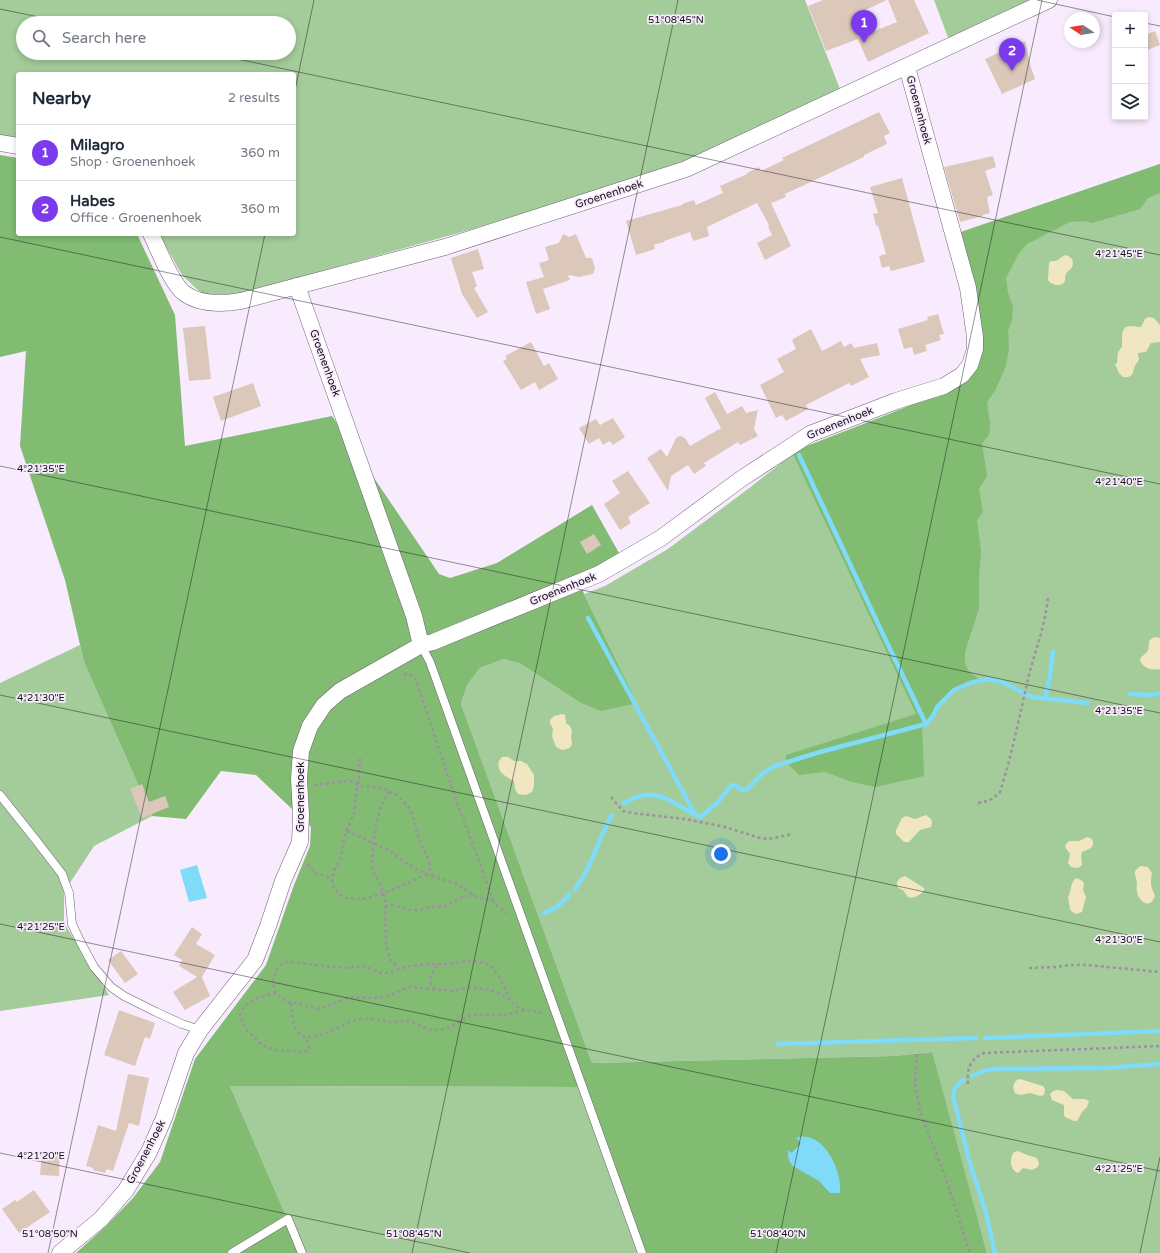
<!DOCTYPE html>
<meta charset="utf-8">
<style>
:root{--surface:#fff;--page:#f2f2f3;--text:#1f2937;--muted:#747a83;--line:#e0e1e3;--accent:#7c3aed}
body{margin:0;font-family:"Varela Round",sans-serif;background:var(--page);color:var(--text)}
.controls{position:absolute;right:12px;top:12px;display:grid;overflow:hidden;border-radius:4px;box-shadow:0 2px 6px #0003}
.controls button{width:36px;height:36px;display:grid;place-items:center;padding:0;border:0;border-bottom:1px solid var(--line);background:var(--surface);color:var(--text);font:20px sans-serif}
.compass{position:absolute;left:1064px;top:12px;width:36px;height:36px;border-radius:50%;background:var(--surface);box-shadow:0 2px 6px #0003;rotate:282deg}
.you{position:absolute;left:721px;top:854px;width:14px;height:14px;margin:-10px;border:3px solid #fff;border-radius:50%;background:#1a73e8;box-shadow:0 0 0 6px #1a73e833}
.badge{display:grid;place-items:center;width:26px;height:26px;border-radius:50%;background:var(--accent);color:#fff;font-size:13px;font-weight:700}
.pin{position:absolute;translate:-50% -33px;filter:drop-shadow(0 1px 2px #0008)}
.pin::after{content:'';position:absolute;top:21px;width:14px;height:12px;background:inherit;clip-path:polygon(0 0,100% 0,50% 100%)}
.list{margin:0;padding:0;list-style:none}
h2{display:flex;justify-content:space-between;align-items:center;height:52px;margin:0;padding:0 16px;font-size:17px}
h2 small{font-size:13px;font-weight:400;color:var(--muted)}
.list li{display:grid;grid-template-columns:26px 1fr auto;gap:12px;align-items:center;box-sizing:border-box;height:56px;padding:0 16px;border-top:1px solid var(--line)}
.list b{display:block;font-size:15px;white-space:nowrap}
.list p{margin:0;font-size:13px;white-space:nowrap;color:var(--muted)}
.list em{font-size:13px;font-style:normal;color:var(--muted)}
.icon{flex:none;width:22px;height:22px;fill:none;stroke:currentColor;stroke-width:2;stroke-linecap:round;stroke-linejoin:round}
.map{position:relative;flex:none;width:1160px;height:1253px;overflow:hidden}
.search{position:absolute;background:var(--surface);box-shadow:0 2px 6px #0003;left:16px;top:16px;width:280px;height:44px;display:flex;align-items:center;gap:10px;box-sizing:border-box;padding:0 14px;border-radius:22px;color:var(--muted);font-size:15px}
.panel{position:absolute;background:var(--surface);box-shadow:0 2px 6px #0003;left:16px;top:72px;width:280px;height:164px;border-radius:4px}
.map>svg:first-child{display:block}
.green{fill:#a4cb9a;fill-rule:evenodd}
.forest{fill:#81bc72}
.sand{fill:#f0e7c1}
.water{fill:#7fdbf8}
.lines{fill:none;stroke-linecap:round;stroke-linejoin:round}
.stream{stroke:#7fdbf8;stroke-width:4.5}
.building{fill:#dcc8bb}
.lane-casing{stroke:#6c6070;stroke-width:9}
.street-casing{stroke:#6c6070;stroke-width:17}
.path{stroke:#9b919f;stroke-width:2.5;stroke-dasharray:3 3;stroke-linecap:butt}
.lane{stroke:#fff;stroke-width:8}
.street{stroke:#fff;stroke-width:16}
.ticks{fill:none;stroke:#161117;stroke-width:1;stroke-opacity:0.45}
.labels{text-anchor:middle;dominant-baseline:central;stroke-width:3.5;stroke-linejoin:round;paint-order:stroke}
.street-label{font-size:11px;fill:#161117;stroke:#f8ebfe}
.ticks-label{font-size:10px;text-anchor:middle;fill:#161117;stroke:#f8ebfe;stroke-width:3.5;stroke-linejoin:round;paint-order:stroke}
</style>
<div class="map">
<svg width="1160" height="1253" viewBox="0 0 1160 1253">
<rect width="100%" height="100%" fill="#f8ebfe"/>
<g class="green">
<path d="M0,0H805L840,89L661,172L469,230L240,294H202L182,275L159,234H294V74H18V139L0,136ZM23,23H289V53H23Z"/>
<path d="M934,0H1040L949,40Z"/>
<path d="M1160,164V1253H987L931,1052L894,1056L592,1063L461,704L467,685L480,668L504,659L521,664L579,702L637,703L584,594L605,586L668,549L748,489L793,454L952,388L975,370L958,233Z"/>
<path d="M80,645L84,662L152,816L94,846L64,892V923L109,995L0,1011V683Z"/>
<path d="M230,1086L579,1087L639,1253H302Z"/>
</g>
<g class="forest">
<path d="M0,155L18,158V234H137L175,315L185,446L332,416L439,574L450,578L497,563L592,505L623,560L580,582L584,594L637,703L601,711L579,702L521,664L504,659L480,668L467,685L461,704L592,1063L894,1056L932,1052L987,1253H639L579,1087L230,1086L302,1253H76L106,1226L133,1198L160,1162L195,1059L266,965L294,885L310,846L311,827L256,775L221,771L186,819L152,816L84,662L65,580L20,446L26,351L0,357Z"/>
<path d="M1160,164V193L1148,198L1140,209L1092,223L1084,221L1070,222L1027,244L1019,253L1006,278L1008,293L1013,306L1012,320L1008,331L1009,348L1006,366L995,391L987,402L990,423L989,435L982,444L987,476L979,489L983,512L977,520L981,552L979,577V608L965,652V662L968,671L980,680C963,684 948,692 937,707C932,714 931,723 922,726L924,776L875,787L852,782L825,772L799,775L786,762V755L916,714L793,454L804,447L889,414L952,388L975,370L958,233Z"/>
</g>
<g class="sand">
<path d="M1065,255C1070,256 1075,260 1072,267C1071,270 1067,271 1066,274C1065,276 1065,279 1065,281C1061,288 1051,285 1048,280L1049,263L1051,261H1056Z"/>
<path d="M1148,317L1154,318L1160,325V342L1151,343L1146,352L1138,353V355L1139,360C1138,362 1136,363 1135,366C1132,373 1134,378 1123,377L1119,373L1115,364L1117,363L1118,352L1122,347C1123,340 1119,326 1131,326C1134,326 1137,327 1141,327L1145,319Z"/>
<path d="M1156,637L1160,638V669C1153,671 1141,668 1140,659C1142,656 1144,655 1147,652C1152,645 1144,640 1156,637Z"/>
<path d="M562,714L565,715L566,723L570,726L572,731L571,737L572,742L571,747L567,749L562,750L556,747L552,736L553,729L550,723V720L554,716Z"/>
<path d="M502,757H508L514,761H521L527,764L534,775V786L532,792L526,795L518,794L515,789L514,781C506,777 496,772 499,761Z"/>
<path d="M926,815L931,819L932,823L931,827L920,830L909,842H904L896,834V830L902,818L906,816L915,819Z"/>
<path d="M1087,837L1092,839C1096,848 1089,849 1082,852L1081,855L1082,865L1078,868L1071,867L1068,863L1070,854L1065,847L1066,844L1069,841H1079Z"/>
<path d="M1141,866L1148,867L1152,873C1150,886 1151,885 1155,896C1150,910 1139,902 1137,892C1136,888 1137,885 1137,882C1136,874 1131,872 1141,866Z"/>
<path d="M905,876L924,888V891C919,895 915,899 908,897L903,890C899,889 896,887 897,882L900,878Z"/>
<path d="M1076,878L1081,880L1084,883L1083,890L1086,897L1082,912L1076,914L1071,911L1070,909L1068,897C1072,890 1070,883 1076,878Z"/>
<path d="M1020,1079L1043,1086L1045,1089L1044,1095L1040,1096L1030,1093L1020,1095L1015,1093C1012,1087 1013,1081 1020,1079Z"/>
<path d="M1058,1090L1064,1091L1073,1099H1085L1089,1101L1087,1107L1082,1112L1077,1121H1074L1065,1117L1064,1115V1105L1052,1100L1050,1094L1053,1091Z"/>
<path d="M1018,1151L1027,1155L1037,1158L1039,1163L1038,1167L1032,1170L1023,1168L1018,1173C1010,1170 1009,1159 1014,1152Z"/>
</g>
<g class="water">
<path d="M197,865L207,898L189,902L180,870Z"/>
<path d="M799,1137C824,1132 843,1172 840,1193H830L819,1181L793,1166C788,1161 788,1157 788,1150L791,1153L801,1144L796,1138Z"/>
</g>
<g class="lines">
<g class="stream">
<path d="M799,455L880,628L926,724"/>
<path d="M588,618L695,814"/>
<path d="M1130,694L1152,695L1160,693"/>
<path d="M1045,698L1050,677L1053,652"/>
<path d="M624,803C631,800 638,796 645,795C664,792 683,810 701,817L718,802L731,786L735,785L740,789L746,790L763,773L775,766L820,752L926,724L933,716L937,707L954,690L970,683L988,679L1002,682L1032,697L1088,703"/>
<path d="M575,889C592,867 598,839 612,815"/>
<path d="M544,913C556,909 563,903 570,894"/>
<path d="M985,1038L1160,1031"/>
<path d="M777,1044L976,1038"/>
<path d="M972,1076L984,1071L993,1069L1105,1068L1160,1064"/>
<path d="M963,1080L955,1088L953,1096L970,1163L986,1213L995,1253"/>
</g>
</g>
<g class="building">
<path d="M823,0H887L863,11L872,32L897,22L888,0H914L929,33L868,62L858,39L826,51L808,6Z"/>
<path d="M1155,31L1160,45L1145,51V35Z"/>
<path d="M1025,41L1031,67L1035,79L1002,94L985,59Z"/>
<path d="M879,112L890,133L884,136L887,144L864,155V157L785,194L786,197L771,203L791,246L765,260L757,243L772,235L768,226L769,225L757,203L707,227L709,236L693,241L690,232L664,241V242L654,245L655,249L636,255L626,221L682,205V204L694,200L696,205L723,193L720,186L747,174V173L759,167L761,171L784,160L782,158Z"/>
<path d="M993,156L996,167L985,171L993,195L987,197L990,213L983,215V216L960,222L944,167Z"/>
<path d="M902,178L925,262L891,271L889,266L882,268L879,256L886,254L878,225L876,226L873,214L878,213L870,187Z"/>
<path d="M563,234L569,237L576,234L586,258H592L595,269L593,274L579,277L568,275L570,280L543,289L550,309L536,314L526,282L544,277L539,263L549,260L545,247L559,243Z"/>
<path d="M478,249L484,269L472,272L477,286L474,288L488,312L477,318L462,294L451,258Z"/>
<path d="M938,314L944,334L939,335L941,340L925,345L927,351L914,355L912,347L904,349L898,329L928,320L927,317Z"/>
<path d="M205,326L211,379L189,381L183,328Z"/>
<path d="M811,329L822,351L841,341L844,347L851,343L854,348L877,343L880,355L860,359L869,377L851,386L849,383L806,405L808,409L786,421L782,415L776,418L760,385L784,372L777,359L796,349L792,340H793V339Z"/>
<path d="M531,342L544,366L549,363L558,379L539,390L535,382L521,390L503,361L507,359L505,356Z"/>
<path d="M253,383L261,406L221,421L213,397Z"/>
<path d="M715,392L727,414L742,406L746,413L758,410L754,429L758,436L740,445L738,442L704,463L706,466L694,474L688,465L671,476L668,491L647,458L661,449L667,457L676,438L680,436L685,438L690,446L721,428L705,398Z"/>
<path d="M613,418L625,437L613,445L610,441L603,445L599,438L589,444L579,428L596,419L600,425Z"/>
<path d="M628,471L650,503L628,517L631,523L620,530L604,504L620,493L612,481Z"/>
<path d="M594,534L601,545L587,554L580,542Z"/>
<path d="M142,784L149,802L165,796L169,807L142,818L130,789Z"/>
<path d="M192,927L202,934L196,944L215,955L202,977L210,996L185,1010L173,992L197,977L179,966L182,960L174,955Z"/>
<path d="M121,951L138,974L125,983L108,960Z"/>
<path d="M119,1010L155,1023L150,1039L145,1037L135,1066L104,1055Z"/>
<path d="M128,1074L149,1078L139,1126L129,1123L113,1171L107,1169L105,1173L93,1170V1168L86,1166L98,1125L116,1131Z"/>
<path d="M42,1152L60,1153L59,1176L40,1175Z"/>
<path d="M34,1190L50,1212L19,1233L2,1209L15,1200L17,1202Z"/>
</g>
<g class="lines">
<defs>
<g id="lane">
<path d="M421,645L430,662L642,1253"/>
<path d="M0,795L35,839L62,874L69,893L72,924L81,943L94,967L111,987L124,996L156,1012L182,1024L200,1030"/>
<path d="M232,1253L288,1219L302,1253"/>
</g>
<g id="street">
<path d="M0,143L18,146"/>
<path d="M151,234C159,250 171,283 184,293C200,305 223,304 241,301L445,247L686,169L1049,0"/>
<path d="M297,286L414,616L421,645"/>
<path d="M60,1253L101,1219L126,1190L149,1152L164,1118L186,1053L200,1030L255,960L268,926L283,881L300,842L301,815L299,779L301,751L310,726L324,705L340,691L421,645L433,642L599,574L661,538L741,479L810,434L896,401L944,386L962,375L970,365L975,349V337L968,288L907,67"/>
</g>
</defs>
<use href="#lane" class="lane-casing"/>
<use href="#street" class="street-casing"/>
<g class="path">
<path d="M404,674H409L415,677L456,800L483,872L493,901"/>
<path d="M360,758L359,780L356,792L354,815L346,831L341,857L334,871L332,883L334,888L340,895L346,898L363,899L371,897L397,888L427,874"/>
<path d="M314,785L349,781L354,782L360,786L382,788L397,795L407,805L411,810L420,842L429,860L430,870L433,876"/>
<path d="M389,791L380,809L376,826L373,844L372,864L373,871L381,886L385,900L386,944L390,959L399,969"/>
<path d="M611,797L623,811L632,813L685,819L725,827L760,838L768,839L793,834"/>
<path d="M978,803C989,801 992,800 1000,792C1012,754 1020,714 1029,675C1036,648 1045,626 1048,597"/>
<path d="M347,831L388,850L409,865L431,876L458,884L468,892L477,897L493,901L497,906L507,913"/>
<path d="M307,864L317,874L327,876L332,880"/>
<path d="M385,906C398,903 406,912 419,910C423,910 425,908 428,907C433,906 439,908 444,906C449,905 453,902 458,899C463,897 468,896 473,895"/>
<path d="M1029,968L1056,967L1070,965H1087L1160,972"/>
<path d="M435,989L431,986C429,976 432,970 440,964"/>
<path d="M276,993C262,997 246,999 240,1014L245,1028L262,1045L276,1050L292,1051L304,1052L309,1050C310,1044 307,1040 303,1036"/>
<path d="M510,1000L501,980L493,968L487,964L478,962L471,961L445,964H424L406,967L387,973H381L367,967L360,966L346,968L315,965L293,962H286L279,966L277,969L273,979L274,990L277,994L282,999L291,1003H297L317,1009L326,1007L349,997L375,998L386,997L409,987L452,991L471,987L486,989L496,992L510,1000L516,1006L527,1011"/>
<path d="M291,1003C292,1012 292,1032 303,1036C321,1041 343,1022 360,1019C372,1017 382,1022 393,1022C398,1022 403,1020 408,1021C418,1023 427,1031 437,1030C448,1030 460,1020 470,1016C480,1013 491,1016 501,1015C509,1015 516,1011 524,1011C531,1010 538,1012 545,1014"/>
<path d="M917,1054L915,1084L920,1111L946,1179L970,1253"/>
<path d="M968,1084C967,1069 969,1060 984,1053L1160,1046"/>
</g>
<use href="#lane" class="lane"/>
<use href="#street" class="street"/>
</g>
<path class="ticks" d="M1037,0L1115,17M0,9L68,23M1145,23L1160,26M209,53L1160,255M294,95L314,0M0,237L1160,484M0,466L1160,713M0,695L1160,942M0,924L1160,1171M0,1153L470,1253M48,1253L265,234M412,1253L678,0M776,1253L1042,0M1140,1253L1160,1157"/>
<g class="labels">
<g class="street-label">
<text transform="translate(919 110) rotate(75)">Groenenhoek</text>
<text transform="translate(609 194) rotate(-18)">Groenenhoek</text>
<text transform="translate(325 363) rotate(70)">Groenenhoek</text>
<text transform="translate(840 423) rotate(-22)">Groenenhoek</text>
<text transform="translate(563 589) rotate(-22)">Groenenhoek</text>
<text transform="translate(300 797) rotate(-90)">Groenenhoek</text>
<text transform="translate(146 1152) rotate(-62)">Groenenhoek</text>
</g>
</g>
<g class="ticks-label">
<text x="676" y="23">51°08'45"N</text>
<text x="1119" y="257">4°21'45"E</text>
<text x="41" y="472">4°21'35"E</text>
<text x="1119" y="485">4°21'40"E</text>
<text x="41" y="701">4°21'30"E</text>
<text x="1119" y="714">4°21'35"E</text>
<text x="41" y="930">4°21'25"E</text>
<text x="1119" y="943">4°21'30"E</text>
<text x="41" y="1159">4°21'20"E</text>
<text x="1119" y="1172">4°21'25"E</text>
<text x="50" y="1237">51°08'50"N</text>
<text x="414" y="1237">51°08'45"N</text>
<text x="778" y="1237">51°08'40"N</text>
</g>
</svg>
<div class="controls">
<button>+</button>
<button>−</button>
<button><svg class="icon" aria-label="layers" viewBox="0 0 24 24"><path d="M12 4l9 5-9 5-9-5zM3 14l9 5 9-5"/></svg></button>
</div>
<svg class="compass" viewBox="-18 -18 36 36"><path d="M0-13l5 13h-10z" fill="#e53935"/><path d="M0 13l5-13h-10z" fill="#747a83"/></svg>
<div class="you"></div>
<div class="pin badge" style="left:864px;top:43px">1</div>
<div class="pin badge" style="left:1012px;top:71px">2</div>
<div class="search"><svg class="icon" aria-label="search" viewBox="0 0 24 24"><circle cx="10" cy="10" r="6"/><path d="M15 15l6 6"/></svg>Search here</div>
<section class="panel">
<h2>Nearby<small>2 results</small></h2>
<ul class="list">
<li><span class="badge">1</span><div><b>Milagro</b><p>Shop · Groenenhoek</p></div><em>360 m</em></li>
<li><span class="badge">2</span><div><b>Habes</b><p>Office · Groenenhoek</p></div><em>360 m</em></li>
</ul>
</section>
</div>
